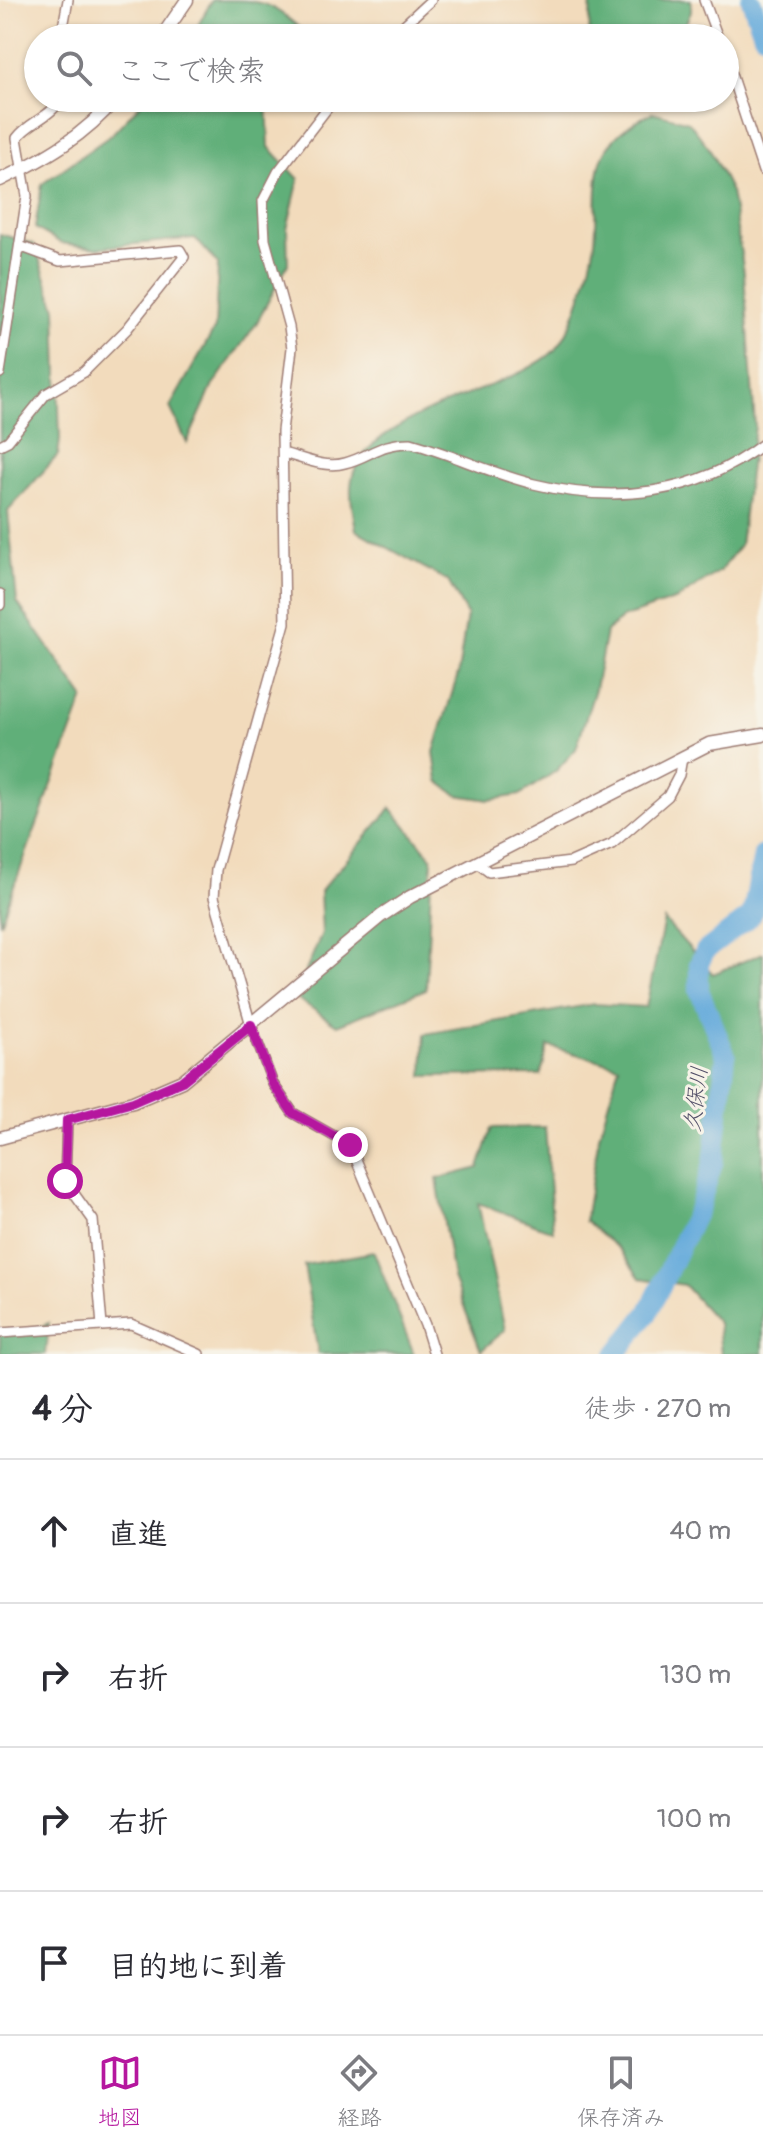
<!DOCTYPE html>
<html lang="ja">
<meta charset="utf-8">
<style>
:root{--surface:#fff;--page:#f2f2f3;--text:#2b2b33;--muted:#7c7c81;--line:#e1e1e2;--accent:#b5179e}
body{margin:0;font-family:Pangolin,"Klee One",sans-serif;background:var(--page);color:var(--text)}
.stop{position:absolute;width:24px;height:24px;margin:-18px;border:6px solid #b5179e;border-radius:50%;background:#fff}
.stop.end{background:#b5179e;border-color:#fff;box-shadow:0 2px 8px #0008}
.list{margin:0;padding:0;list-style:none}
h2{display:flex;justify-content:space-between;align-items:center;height:104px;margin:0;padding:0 32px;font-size:34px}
h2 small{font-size:26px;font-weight:400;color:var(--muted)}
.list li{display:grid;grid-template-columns:52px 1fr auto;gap:24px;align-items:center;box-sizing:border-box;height:144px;padding:0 32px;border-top:2px solid var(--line)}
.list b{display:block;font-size:30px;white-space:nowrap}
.list em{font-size:26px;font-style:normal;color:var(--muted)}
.icon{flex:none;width:44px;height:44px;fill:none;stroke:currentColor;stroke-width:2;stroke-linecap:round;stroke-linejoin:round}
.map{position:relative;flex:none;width:763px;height:1354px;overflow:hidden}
.search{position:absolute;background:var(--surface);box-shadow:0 2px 6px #0004;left:24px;right:24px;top:24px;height:88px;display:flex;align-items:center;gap:20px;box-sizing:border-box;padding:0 28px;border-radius:44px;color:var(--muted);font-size:30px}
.sheet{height:680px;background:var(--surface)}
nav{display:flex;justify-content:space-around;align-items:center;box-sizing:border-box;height:112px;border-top:2px solid var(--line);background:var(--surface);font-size:22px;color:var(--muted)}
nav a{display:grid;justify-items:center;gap:4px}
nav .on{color:var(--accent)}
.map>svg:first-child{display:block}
.forest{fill:#60af79;stroke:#556752;stroke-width:2}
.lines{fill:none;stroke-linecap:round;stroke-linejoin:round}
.river{stroke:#65aadb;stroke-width:20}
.minor-casing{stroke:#9e7d74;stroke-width:12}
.tertiary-casing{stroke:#9e7d74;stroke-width:15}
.minor{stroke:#fff;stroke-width:9}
.tertiary{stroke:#fff;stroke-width:12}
.route{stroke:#b5179e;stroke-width:10}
.labels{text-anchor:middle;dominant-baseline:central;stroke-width:6;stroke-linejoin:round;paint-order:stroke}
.water-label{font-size:22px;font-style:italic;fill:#535069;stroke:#f7f3e8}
</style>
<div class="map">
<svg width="763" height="1354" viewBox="0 0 763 1354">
<rect width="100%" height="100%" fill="#f7f3e8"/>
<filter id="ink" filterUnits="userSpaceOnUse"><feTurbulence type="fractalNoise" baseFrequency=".0125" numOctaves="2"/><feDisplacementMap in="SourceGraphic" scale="16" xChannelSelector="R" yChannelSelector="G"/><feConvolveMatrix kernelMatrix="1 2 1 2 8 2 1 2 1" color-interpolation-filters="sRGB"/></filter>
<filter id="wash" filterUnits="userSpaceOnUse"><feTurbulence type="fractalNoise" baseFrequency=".006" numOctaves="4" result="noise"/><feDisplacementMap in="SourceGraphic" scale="32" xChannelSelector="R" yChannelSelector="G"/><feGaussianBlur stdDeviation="1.8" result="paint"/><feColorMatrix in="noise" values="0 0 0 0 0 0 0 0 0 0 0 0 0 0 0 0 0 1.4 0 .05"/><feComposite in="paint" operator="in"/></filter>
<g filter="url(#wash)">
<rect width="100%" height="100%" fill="#f2dbbc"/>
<g class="forest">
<path d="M212,0C262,0 268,0 303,31L299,38H191Z"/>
<path d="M591,0H691V12L679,38H594L589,36Z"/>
<path d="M146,98H267L269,147L299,179L287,229L288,264L256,324L213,385L187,443L170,407L215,328L218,264L195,238L95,248L61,243L35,228L42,184L111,135Z"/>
<path d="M653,112L689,122L709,148L731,192L744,273L755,426L740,545L720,571L677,599L622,618L606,632L595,689L576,749L556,771L520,795L489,800L457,795L438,781L434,752L458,674L467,615L448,581L356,530C354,516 350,501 351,487C354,412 514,393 556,349C573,331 592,266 595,241C598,216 594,185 601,161C610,136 631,123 653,112Z"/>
<path d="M0,234L34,244L56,308L60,440L58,455L8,511L17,602L84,698L0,924Z"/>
<path d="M391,808L432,858L426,989L337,1025L295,997L322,933L320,891Z"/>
<path d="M664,920L713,974L763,953V1354H721L718,1323L684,1285L640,1278L619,1249L585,1221L599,1136L619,1066L548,1046L541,1075L423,1076L425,1034L594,1004L646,1007Z"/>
<path d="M545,1127L553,1231L478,1203L505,1330L481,1351L453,1278L437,1179L479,1168L492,1128Z"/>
<path d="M374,1252L414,1354H318L304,1265Z"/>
<path d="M49,1323L45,1354H0V1333L34,1330Z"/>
</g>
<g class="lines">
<g class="river">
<path d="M751,0L763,34"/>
<path d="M616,1354L648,1313L699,1207L713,1163L726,1056L699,990V964L705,951L752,915L763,855"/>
</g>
</g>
</g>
<g filter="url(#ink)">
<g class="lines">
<defs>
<g id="minor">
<path d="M704,0L718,38"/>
<path d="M61,38L68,0"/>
<path d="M390,38L431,0"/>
<path d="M725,56L763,171"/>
<path d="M335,98L278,172L263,201L265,240L289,327L292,348L282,431L285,623L216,870L214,897L251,1025L273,1084L293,1113L350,1145L425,1325L434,1354"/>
<path d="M0,373L27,196L17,138C28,122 54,116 60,98"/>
<path d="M0,445L8,441L46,394L84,372L127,329L184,257L180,250L60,261L22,247"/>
<path d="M283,453C302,458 325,469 345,463C372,456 378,443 411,443C452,454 492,474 534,484C615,504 696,495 763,444"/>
<path d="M0,594V605"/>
<path d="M477,863L489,872L571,862L612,844L668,796L679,775L682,758"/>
<path d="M67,1120L65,1181L93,1220L102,1326"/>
<path d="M0,1333L131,1324L199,1354"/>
</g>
<g id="tertiary">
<path d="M161,38L187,0"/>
<path d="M0,180C44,159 85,136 116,98"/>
<path d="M0,1138L133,1102L182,1081L381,916L410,897L709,744L763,735"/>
</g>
</defs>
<use href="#minor" class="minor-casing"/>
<use href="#tertiary" class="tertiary-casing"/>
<use href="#minor" class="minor"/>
<use href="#tertiary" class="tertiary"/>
</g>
</g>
<g class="lines" filter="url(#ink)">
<path class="route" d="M65,1181L67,1120L133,1102L182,1081L251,1025L273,1084L293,1113L350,1145"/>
</g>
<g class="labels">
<g class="water-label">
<text transform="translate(696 1099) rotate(-83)">久保川</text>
</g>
</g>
</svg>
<div class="stop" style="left:65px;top:1181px"></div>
<div class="stop end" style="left:350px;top:1145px"></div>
<div class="search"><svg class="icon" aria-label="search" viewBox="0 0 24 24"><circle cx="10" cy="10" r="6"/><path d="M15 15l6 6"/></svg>ここで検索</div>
</div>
<section class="sheet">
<h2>4 分<small>徒歩 · 270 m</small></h2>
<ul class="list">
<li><svg class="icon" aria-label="ahead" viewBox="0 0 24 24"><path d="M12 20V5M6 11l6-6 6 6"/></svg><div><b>直進</b></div><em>40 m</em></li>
<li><svg class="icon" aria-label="right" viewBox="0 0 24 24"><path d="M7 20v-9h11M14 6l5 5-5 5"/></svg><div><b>右折</b></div><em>130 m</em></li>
<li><svg class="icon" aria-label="right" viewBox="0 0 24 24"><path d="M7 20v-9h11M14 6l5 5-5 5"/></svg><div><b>右折</b></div><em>100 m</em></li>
<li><svg class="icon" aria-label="arrive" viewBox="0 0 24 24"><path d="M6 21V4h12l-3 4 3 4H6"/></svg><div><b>目的地に到着</b></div></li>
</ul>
</section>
<nav>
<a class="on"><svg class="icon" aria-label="map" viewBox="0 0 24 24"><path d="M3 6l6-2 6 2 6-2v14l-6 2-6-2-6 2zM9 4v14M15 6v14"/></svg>地図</a>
<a><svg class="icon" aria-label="directions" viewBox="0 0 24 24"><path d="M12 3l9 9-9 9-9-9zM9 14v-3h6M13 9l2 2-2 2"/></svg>経路</a>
<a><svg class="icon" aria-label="saved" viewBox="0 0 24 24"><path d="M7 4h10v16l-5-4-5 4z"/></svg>保存済み</a>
</nav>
